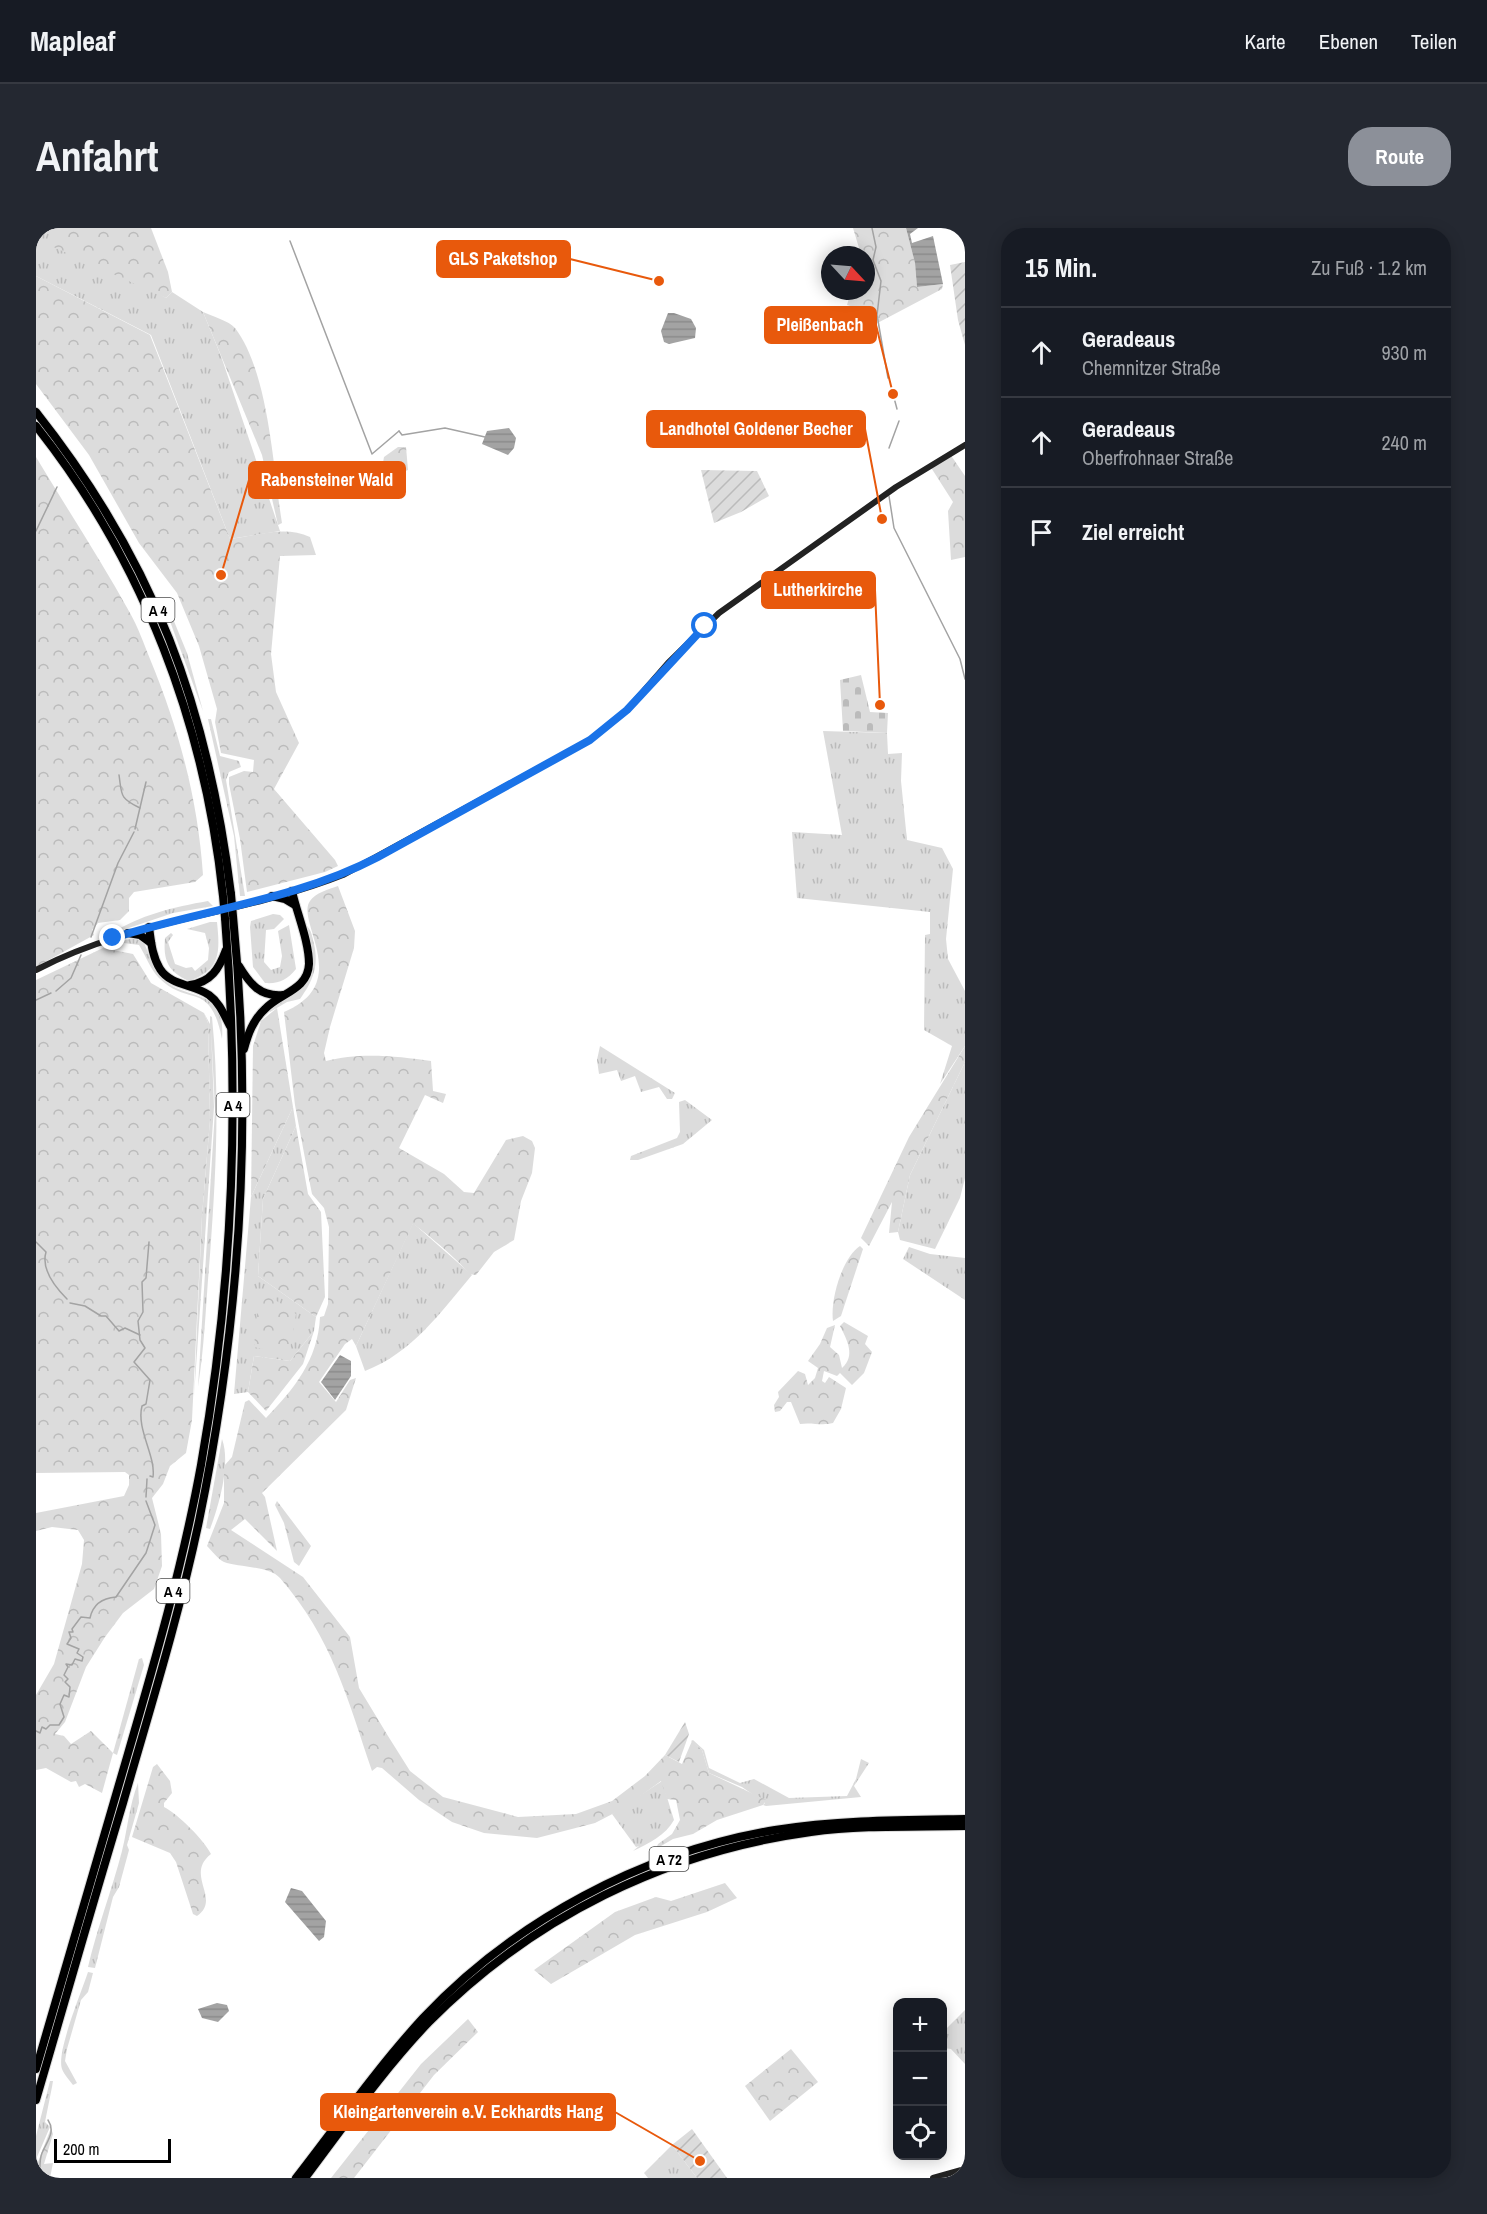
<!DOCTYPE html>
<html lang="de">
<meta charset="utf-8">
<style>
:root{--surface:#171b24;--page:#242831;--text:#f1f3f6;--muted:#9ea1a6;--line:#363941;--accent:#8c9099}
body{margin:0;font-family:"Archivo Narrow",sans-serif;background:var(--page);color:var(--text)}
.controls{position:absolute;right:18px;bottom:18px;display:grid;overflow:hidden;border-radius:12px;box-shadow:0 3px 15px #0003}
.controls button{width:54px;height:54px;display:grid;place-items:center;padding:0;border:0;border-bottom:2px solid var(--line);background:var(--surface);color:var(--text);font:30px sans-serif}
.compass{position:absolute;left:785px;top:18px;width:54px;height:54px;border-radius:50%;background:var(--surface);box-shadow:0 3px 15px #0003;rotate:116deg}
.scale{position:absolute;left:18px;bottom:15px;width:117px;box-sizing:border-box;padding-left:6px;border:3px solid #000;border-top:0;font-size:16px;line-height:21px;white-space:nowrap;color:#000;-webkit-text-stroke:4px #fff;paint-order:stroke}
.stop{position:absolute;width:18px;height:18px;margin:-14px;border:4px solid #1a73e8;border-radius:50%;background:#fff}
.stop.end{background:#1a73e8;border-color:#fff;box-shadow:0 2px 6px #0008}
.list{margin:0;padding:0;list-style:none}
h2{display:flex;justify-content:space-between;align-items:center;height:78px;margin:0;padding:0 24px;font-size:26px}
h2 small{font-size:20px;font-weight:400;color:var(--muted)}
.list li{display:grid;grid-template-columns:39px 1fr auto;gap:18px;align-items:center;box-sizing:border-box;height:90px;padding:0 24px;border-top:2px solid var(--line)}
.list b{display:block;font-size:22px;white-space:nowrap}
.list p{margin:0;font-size:20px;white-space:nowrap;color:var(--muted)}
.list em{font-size:20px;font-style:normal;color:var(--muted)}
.icon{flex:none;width:33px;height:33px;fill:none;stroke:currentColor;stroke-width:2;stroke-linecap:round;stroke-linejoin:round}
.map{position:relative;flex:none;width:929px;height:1950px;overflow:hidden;border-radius:24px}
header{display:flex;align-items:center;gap:36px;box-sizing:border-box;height:84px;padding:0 30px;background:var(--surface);border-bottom:2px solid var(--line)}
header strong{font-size:28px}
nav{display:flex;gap:33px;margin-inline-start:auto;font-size:21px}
.intro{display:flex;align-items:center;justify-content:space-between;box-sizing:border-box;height:144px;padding:0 36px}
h1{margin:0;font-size:42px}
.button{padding:15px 27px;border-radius:24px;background:var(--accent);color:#fff;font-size:21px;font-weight:700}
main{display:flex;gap:36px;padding:0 36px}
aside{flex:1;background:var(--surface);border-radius:24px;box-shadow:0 3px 15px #0003}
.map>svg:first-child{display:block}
.grass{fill:url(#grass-tufts)}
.forest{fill:url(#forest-crowns)}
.cemetery{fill:url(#cemetery-stones)}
.garden{fill:url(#garden-furrows)}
.water{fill:url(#water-rules)}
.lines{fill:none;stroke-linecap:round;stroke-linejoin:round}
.stream{stroke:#a3a3a3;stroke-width:1.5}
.highway-casing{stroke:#dbdbdb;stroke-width:10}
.secondary{stroke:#222;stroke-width:6}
.highway{stroke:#000;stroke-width:8}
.highway-bridge-casing{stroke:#dbdbdb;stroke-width:10;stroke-linecap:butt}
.highway-bridge{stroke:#000;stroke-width:8}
.route{stroke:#1a73e8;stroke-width:8}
.labels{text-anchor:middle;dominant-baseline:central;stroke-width:5;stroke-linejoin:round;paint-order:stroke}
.shield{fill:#fff;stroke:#4c4c4c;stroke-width:1.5}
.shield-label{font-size:15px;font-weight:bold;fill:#000}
.leader{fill:none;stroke:#e8590c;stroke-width:2}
.callout-dot{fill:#e8590c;stroke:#fff;stroke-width:2}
.callout{fill:#e8590c;stroke:#e8590c;stroke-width:2}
.callout-label{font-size:18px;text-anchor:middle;font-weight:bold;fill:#fff}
</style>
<header>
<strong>Mapleaf</strong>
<nav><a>Karte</a><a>Ebenen</a><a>Teilen</a></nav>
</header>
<div class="intro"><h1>Anfahrt</h1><a class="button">Route</a></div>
<main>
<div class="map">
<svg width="929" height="1950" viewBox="0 0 929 1950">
<defs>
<pattern id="grass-tufts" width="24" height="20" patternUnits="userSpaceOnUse" patternTransform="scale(1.5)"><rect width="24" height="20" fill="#dcdcdc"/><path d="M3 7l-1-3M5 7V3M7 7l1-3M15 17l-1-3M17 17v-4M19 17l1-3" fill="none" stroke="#bbb"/></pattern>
<pattern id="forest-crowns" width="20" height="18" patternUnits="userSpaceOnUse" patternTransform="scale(1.5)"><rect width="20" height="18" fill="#dcdcdc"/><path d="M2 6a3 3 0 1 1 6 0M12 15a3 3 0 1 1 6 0" fill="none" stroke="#bbb"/></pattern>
<pattern id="cemetery-stones" width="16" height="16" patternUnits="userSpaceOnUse" patternTransform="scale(1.5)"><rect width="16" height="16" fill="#dcdcdc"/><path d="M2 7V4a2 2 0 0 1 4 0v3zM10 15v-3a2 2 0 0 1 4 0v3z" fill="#bbb"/></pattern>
<pattern id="garden-furrows" width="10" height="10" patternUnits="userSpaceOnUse" patternTransform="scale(1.5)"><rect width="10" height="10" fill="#dcdcdc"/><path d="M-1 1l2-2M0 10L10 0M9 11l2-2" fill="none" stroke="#bbb"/></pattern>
<pattern id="water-rules" width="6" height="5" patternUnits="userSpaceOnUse" patternTransform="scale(1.5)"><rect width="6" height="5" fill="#a3a3a3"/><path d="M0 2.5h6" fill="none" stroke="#8b8b8b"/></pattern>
</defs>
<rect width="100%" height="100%" fill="#fff"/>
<g class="grass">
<path d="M0,0H13L130,70L136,64L167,84L185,128L244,303L194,311L115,107L0,48Z"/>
<path d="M128,377L133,381L151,425L167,483Z"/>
<path d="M172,491H175L184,528L203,533L205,539L193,544L190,552L209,668H204L198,608Z"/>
<path d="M787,503L851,505L852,526L866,525L865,553L871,612L906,620L917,641L910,711L912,731L929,763V818L904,856L916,818L888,802L889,707L894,706V684L761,670L756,604L806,607Z"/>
<path d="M172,673L177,678L137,685L75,706C103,687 138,679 172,673Z"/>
<path d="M237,686L244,687L248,691L238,701L230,702L228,734L235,742L244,739L246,728L242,703L253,697L260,741C251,752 243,756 229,755L217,739L214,699L215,693Z"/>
<path d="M174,694H181C184,724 185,742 153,753C132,744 127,732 129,710L135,705L137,707L132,714L139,736L150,740L156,739L159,743L172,732L173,720L169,705L151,701Z"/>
<path d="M271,698C276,703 276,709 278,716C283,738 277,753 264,771L251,774L234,784L233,782C277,756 281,748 271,698Z"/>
<path d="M99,710L108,715C114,727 117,742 128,752C152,774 190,758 186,811C174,751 153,780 123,750C114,741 110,728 103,717L80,714Z"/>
<path d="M168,785L174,796V788L176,789C184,869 180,947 174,1027C170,1071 169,1115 162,1159L179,882L175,801L178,879L158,1168L166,988L174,892L172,795Z"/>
<path d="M564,818L639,865L636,871H631L623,859L605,864L599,848L585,853L581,842L563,846L561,832Z"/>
<path d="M929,834V950L924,970L899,1021L864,1012L862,1004L874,947Z"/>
<path d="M649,872L676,892L647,916L602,932H594L595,928L641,910L644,904L643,874Z"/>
<path d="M257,879L260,898L227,971L222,1048L280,1089L278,1103L254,1133L218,1128L212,1164L198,1166L215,969Z"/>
<path d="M377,995L436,1047C405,1084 376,1125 329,1143L320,1118Z"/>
<path d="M873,1019L894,1026L929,1030V1072L867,1031Z"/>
<path d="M186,1211C195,1236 183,1277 174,1301L170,1300Z"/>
<path d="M106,1430L108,1437L81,1527L77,1525L103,1431Z"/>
<path d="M657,1512L668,1522L673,1540L704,1555L718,1551L753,1570L811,1568L820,1551L825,1531L833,1535L818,1558L825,1569L730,1578L727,1577L729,1575L706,1559L673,1545L666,1522L655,1513Z"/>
<path d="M626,1553L638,1592C630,1607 612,1616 597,1623L603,1618L600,1619L576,1586Z"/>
<path d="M102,1555L103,1575L91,1617L93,1622L83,1659L77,1669L59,1740L52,1739C61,1700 76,1662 86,1623C92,1599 93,1578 102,1555Z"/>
<path d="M52,1744L57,1745L52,1764L45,1772L31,1821L29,1833L41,1855L37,1857C33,1852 28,1846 26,1841C20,1824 46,1763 52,1744Z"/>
<path d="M929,1782V1836L915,1821L907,1820L906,1805Z"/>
<path d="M14,1853H17L16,1859L9,1894L14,1899L1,1929L2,1950H0V1908Z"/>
<path d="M636,1917L661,1950H612L608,1945Z"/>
</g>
<g class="forest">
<path d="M13,0H115L132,44L136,64L130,70L13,17Z"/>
<path d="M817,0H870L879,35L881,59L907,56L906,61L832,100L828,82L811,77L815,63H830V27H822L823,20Z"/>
<path d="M0,48L114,107L194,311C220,308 249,297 274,309L280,327L244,328L235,426L240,464L263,515L238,561L299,632L302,638L289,644L211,664L204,611L193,556V549L208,543L217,544L218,532L185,525L179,494L181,481L163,418L141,365L103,315L53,227L0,156Z"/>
<path d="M167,84C176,88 193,93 199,100C233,144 237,241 246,295L242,297L226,227Z"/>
<path d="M362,219H370L372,242L358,248L345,246L348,229Z"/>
<path d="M914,226L929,248V329L915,332L912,283L917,274L894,238Z"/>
<path d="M0,229C31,281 65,332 94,385C102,399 108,416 114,431C143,501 162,572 167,647L159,654L98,664L93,670V683L84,692L62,695L56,702L58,707L0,739Z"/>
<path d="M302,658L319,703L318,720L294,799L288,825L290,833C322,824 362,828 395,833L397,863L410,866L407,875L389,867L363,920L408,946L428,964L438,965L470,912L487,908L496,913L499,920L496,945L485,973L478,1012L458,1024L440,1047L433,1046C428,1037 387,1002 377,996L320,1118L316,1111L309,1116L283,1154L300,1174L314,1152L320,1150L310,1182L226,1265L229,1269L241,1323L209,1291L195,1302L267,1349L314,1409L323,1460L352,1508L374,1543L407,1569L482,1589L540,1586L576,1573L609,1548L629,1527L646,1536L656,1513L666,1522L673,1545L730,1572L727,1577L681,1592L657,1606L637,1611L620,1621L622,1616L636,1606L644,1592L640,1572L631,1571L625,1553L588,1580L559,1595L501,1610L448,1605L416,1594L383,1572L346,1540L341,1539L336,1543C311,1469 296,1410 244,1350C233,1338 201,1339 188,1334C182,1331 176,1323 171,1318L188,1275V1238L196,1229L209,1174L213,1172L230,1190C258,1161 282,1132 284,1089L288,1088L292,1076L293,999L288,980L276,966L271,941L259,877L248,784C318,755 259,693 274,673C279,665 293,661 302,658Z"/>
<path d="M67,720L97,726L115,755L168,785L172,795L174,892L166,988L156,1192L150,1225L134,1238L127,1256L116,1270L125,1306L126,1338L118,1361L87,1385L69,1409L50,1439L29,1494L19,1506L28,1508L35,1516L55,1503L77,1525L66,1565L49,1556L43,1559L40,1553L35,1554L10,1540L0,1542V1467L18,1436L46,1336L48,1312L42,1302L16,1299L0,1303V1285L88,1268L93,1257V1247L89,1244L0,1245V752Z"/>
<path d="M241,780L257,879L215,969L217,818L225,793Z"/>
<path d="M929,818V834L874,947L862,1004L853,1005L856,974L833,1018L825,1010L873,909Z"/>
<path d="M260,898L272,966L285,984L289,1069L280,1089L222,1048L227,971Z"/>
<path d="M824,1018L827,1021L805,1088L797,1093C794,1072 806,1030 824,1018Z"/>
<path d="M223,1061L260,1086L253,1127L218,1119Z"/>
<path d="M808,1094L832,1108L829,1116L836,1124L828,1145L816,1157L804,1145L801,1148L788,1143L786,1153L789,1155L793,1149L810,1160L805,1181L797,1195C785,1198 776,1194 764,1196L755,1174H751L744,1183L739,1184L738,1177L743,1169L742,1164L762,1143L769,1146L772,1157L779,1150L782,1140L772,1133L784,1116L791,1100L799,1097L794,1119L803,1127L806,1140C820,1128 811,1112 804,1098Z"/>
<path d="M278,1103L267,1136L230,1183L212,1164L218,1128L254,1133Z"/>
<path d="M241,1273L275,1318L263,1338L258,1334L248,1295L239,1277Z"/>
<path d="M121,1536L134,1553L136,1565L128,1575V1579C142,1586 168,1612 175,1626C148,1647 186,1671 161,1688L157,1686L140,1634L134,1625L96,1609L117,1539Z"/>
<path d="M689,1655L701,1670L671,1684L599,1707L515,1756L498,1742L579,1684L620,1669L635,1673Z"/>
<path d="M432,1791L442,1804L398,1847L318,1950H295L385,1836Z"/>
<path d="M755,1821L782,1854L734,1893L709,1858Z"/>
<path d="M15,1900L17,1906L8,1936L17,1935L14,1950H2L0,1939Z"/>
</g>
<path class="cemetery" d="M825,447L834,484L852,485L851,505L807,503L804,452Z"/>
<g class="garden">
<path d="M929,34V117L922,92L914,37Z"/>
<path d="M665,242L721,243L733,268L705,284L678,295Z"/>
<path d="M649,1494L653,1506L643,1534L629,1527Z"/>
<path d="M656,1901L691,1950H661L636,1917Z"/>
</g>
<g class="water">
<path d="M870,0H882L874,6L876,15L897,8L907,56L881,59L879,35Z"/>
<path d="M632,85H638L655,91L660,100L659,110L633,116L628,114L625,103Z"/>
<path d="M473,200L480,210L478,220L472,227L446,216L451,203Z"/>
<path d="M304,1127L315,1133V1148L299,1172L285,1154Z"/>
<path d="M255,1660L266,1663L290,1693L288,1709L283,1713L249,1674Z"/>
<path d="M181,1775L191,1777L193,1783L182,1794L166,1790L162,1781Z"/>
</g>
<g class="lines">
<g class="stream">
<path d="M836,0L840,19L837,32L845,53L841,87L852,150"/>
<path d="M254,13L336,226L363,203"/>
<path d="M857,166L861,181"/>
<path d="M363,203L366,207L409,200L449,209"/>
<path d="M853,220L863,193"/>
<path d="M853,268L858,300L924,431L929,451"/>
<path d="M0,303L21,259"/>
<path d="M83,547C86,567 83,570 104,580"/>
<path d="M99,601L110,554"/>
<path d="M55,709L82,635L98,604"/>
<path d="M20,763L35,750L45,727"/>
<path d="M0,772L15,765"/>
<path d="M0,1014L10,1024C5,1041 19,1059 31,1071"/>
<path d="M113,1014L110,1050L106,1054L107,1084L102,1093L104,1112L109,1120L98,1134L114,1152L110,1176L106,1178C100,1201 120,1228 117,1249L114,1248"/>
<path d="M34,1075L49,1078L65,1088H70L83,1103L89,1100L104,1107"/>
<path d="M110,1269L111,1251"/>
<path d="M0,1503L4,1505L6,1499L10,1501L14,1497H23L28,1489L24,1476L28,1467L33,1469L34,1459L29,1454L32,1451L28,1447L32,1439L30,1436L36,1437L39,1431L46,1433L47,1429L41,1425L43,1421L31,1416L35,1410L33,1404H37L36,1401L45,1389L54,1390C57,1376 67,1370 80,1369L110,1325L119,1297L110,1273"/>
<path d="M4,1950C4,1942 3,1932 6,1925C11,1913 20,1904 12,1892"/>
</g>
<defs>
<g id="highway">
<path d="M0,184C118,333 172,479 195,666"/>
<path d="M0,198C108,334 169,497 187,668"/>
<path d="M236,668L249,671L259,677"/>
<path d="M113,699C115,713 116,728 124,741C135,758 157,756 173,767C184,775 188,787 194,798"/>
<path d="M92,705L104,707L115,715"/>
<path d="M203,738C214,756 224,769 247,767"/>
<path d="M154,757C175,754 183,741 190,722"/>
<path d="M208,821C212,806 217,792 229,781C244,765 272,762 273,736C273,713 261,686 256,663"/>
<path d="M0,1841C30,1737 60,1633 91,1529C119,1433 147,1336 165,1237C197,1057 204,873 189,690"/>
<path d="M0,1872C29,1773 57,1674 87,1575C114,1481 143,1388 163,1293C204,1095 217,890 197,688"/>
<path d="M260,1950C302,1896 341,1840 387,1790C478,1693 607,1624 739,1602C802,1592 865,1592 929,1591"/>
<path d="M269,1950C309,1897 347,1842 393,1794C497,1689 629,1624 775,1604C826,1597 878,1599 929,1598"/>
</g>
</defs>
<use href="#highway" class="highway-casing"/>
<g class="secondary">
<path d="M0,742C96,691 207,687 307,647L554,512L591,482L632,435L683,385L860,259L929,217"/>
<path d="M897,1950L929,1941"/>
</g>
<use href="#highway" class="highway"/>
<defs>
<g id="highway-bridge">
<path d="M195,666L197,688"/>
<path d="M187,668L189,690"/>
</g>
</defs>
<use href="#highway-bridge" class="highway-bridge-casing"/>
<use href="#highway-bridge" class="highway-bridge"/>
</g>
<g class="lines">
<path class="route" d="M77,710C165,682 260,672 342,629L554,512L591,482L669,398"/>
</g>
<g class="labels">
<g class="shield">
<rect x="105.5" y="370" width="33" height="24" rx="4.5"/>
<rect x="180.5" y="865" width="33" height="24" rx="4.5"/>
<rect x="120.5" y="1351" width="33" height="24" rx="4.5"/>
<rect x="613.5" y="1619" width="39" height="24" rx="4.5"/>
</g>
<g class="shield-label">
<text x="122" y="382">A 4</text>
<text x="197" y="877">A 4</text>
<text x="137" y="1363">A 4</text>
<text x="633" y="1631">A 72</text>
</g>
</g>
<path class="leader" d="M623 53L534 31M857 166L840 97M846 291L829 201M185 347L213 252M844 477L839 362M664 1933L579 1884"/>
<g class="callout-dot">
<circle cx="623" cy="53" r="6"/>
<circle cx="857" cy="166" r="6"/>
<circle cx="846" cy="291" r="6"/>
<circle cx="185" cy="347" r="6"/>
<circle cx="844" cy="477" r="6"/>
<circle cx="664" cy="1933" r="6"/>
</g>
<g class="callout">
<rect x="401" y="13" width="133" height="36" rx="6"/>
<rect x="729" y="79" width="111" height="36" rx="6"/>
<rect x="611" y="183" width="218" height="36" rx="6"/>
<rect x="213" y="234" width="156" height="36" rx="6"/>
<rect x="726" y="344" width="113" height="36" rx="6"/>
<rect x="285" y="1866" width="294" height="36" rx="6"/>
</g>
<g class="callout-label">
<text x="467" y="37">GLS Paketshop</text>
<text x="784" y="103">Pleißenbach</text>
<text x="720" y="207">Landhotel Goldener Becher</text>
<text x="291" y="258">Rabensteiner Wald</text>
<text x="782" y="368">Lutherkirche</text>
<text x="432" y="1890">Kleingartenverein e.V. Eckhardts Hang</text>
</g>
</svg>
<div class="controls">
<button>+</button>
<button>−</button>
<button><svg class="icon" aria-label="locate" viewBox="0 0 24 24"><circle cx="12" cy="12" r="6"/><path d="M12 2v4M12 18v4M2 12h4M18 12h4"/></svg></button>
</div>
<svg class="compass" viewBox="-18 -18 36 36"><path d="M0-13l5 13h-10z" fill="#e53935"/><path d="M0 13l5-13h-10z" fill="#9ea1a6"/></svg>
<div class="scale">200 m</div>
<div class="stop" style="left:669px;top:398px"></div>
<div class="stop end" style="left:77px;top:710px"></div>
</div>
<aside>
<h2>15 Min.<small>Zu Fuß · 1.2 km</small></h2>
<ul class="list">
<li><svg class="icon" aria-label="ahead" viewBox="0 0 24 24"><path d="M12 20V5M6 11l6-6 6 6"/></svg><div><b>Geradeaus</b><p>Chemnitzer Straße</p></div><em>930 m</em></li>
<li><svg class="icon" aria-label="ahead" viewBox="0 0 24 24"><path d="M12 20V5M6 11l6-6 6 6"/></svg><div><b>Geradeaus</b><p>Oberfrohnaer Straße</p></div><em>240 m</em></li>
<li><svg class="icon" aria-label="arrive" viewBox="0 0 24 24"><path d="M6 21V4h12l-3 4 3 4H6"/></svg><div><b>Ziel erreicht</b></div></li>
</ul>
</aside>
</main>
